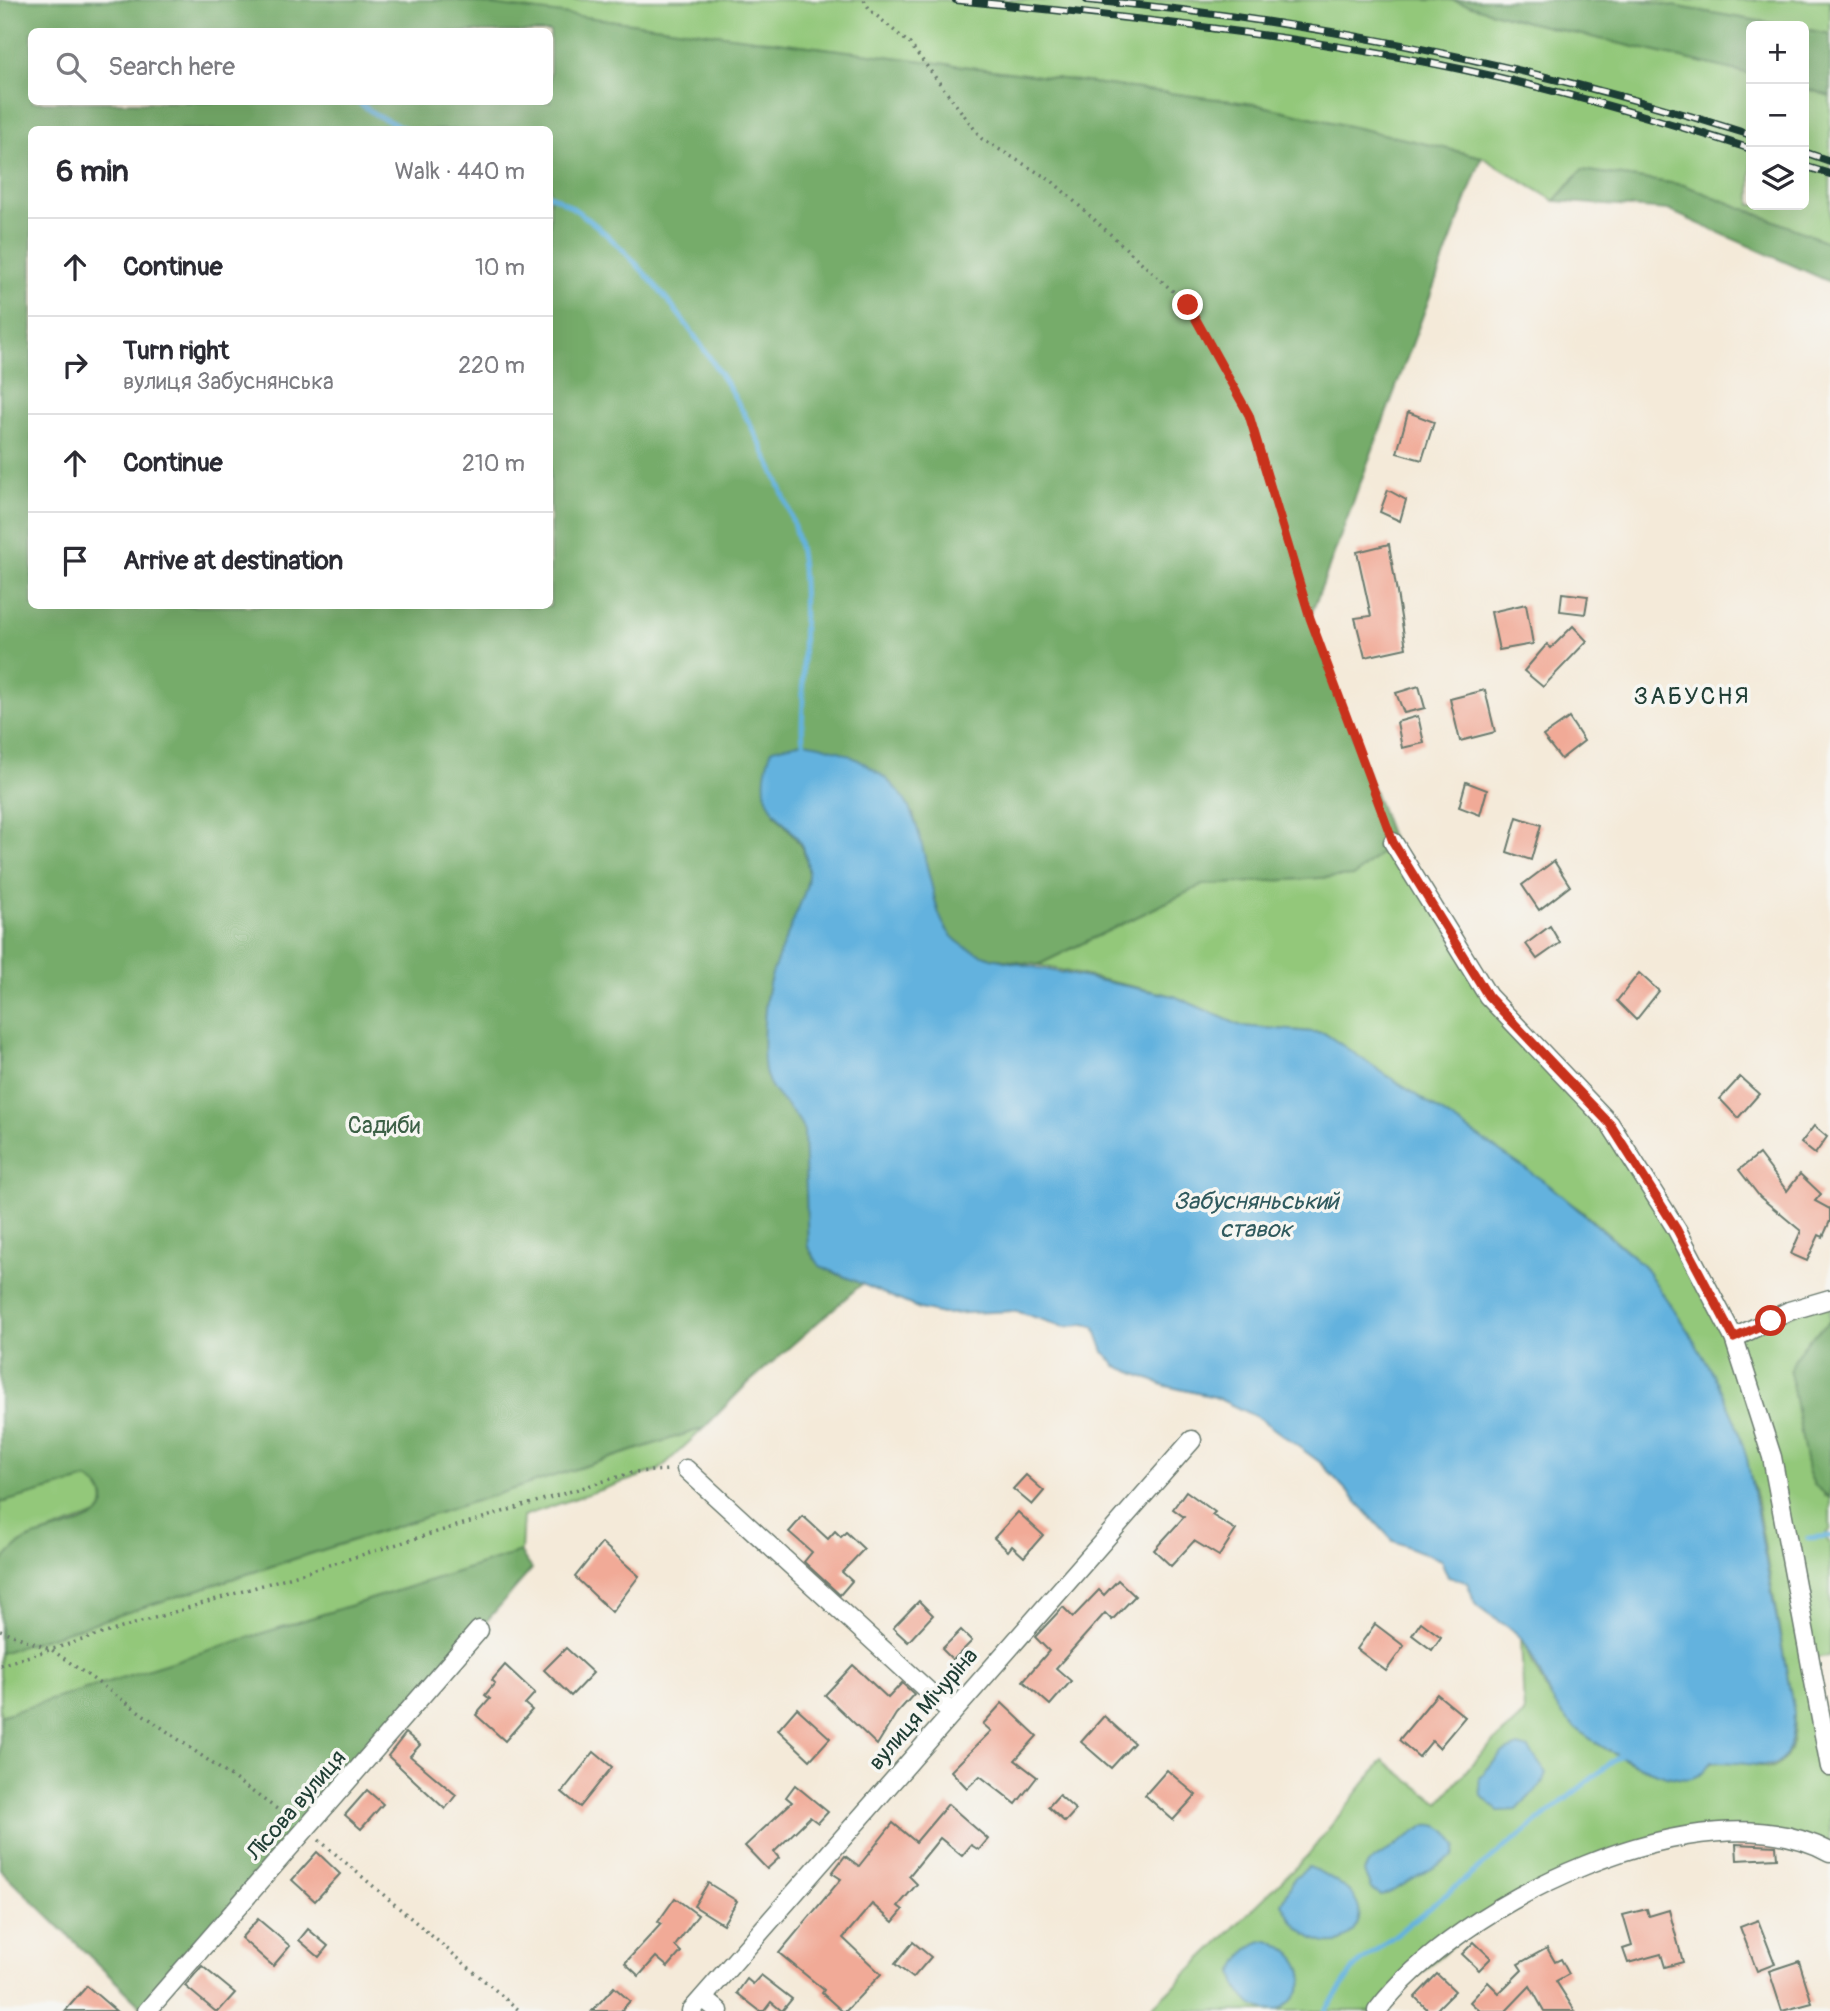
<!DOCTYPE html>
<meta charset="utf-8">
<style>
:root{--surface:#fff;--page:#f2f2f3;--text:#2b2b33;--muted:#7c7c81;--line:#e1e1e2}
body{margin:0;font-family:Pangolin,sans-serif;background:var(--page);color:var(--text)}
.controls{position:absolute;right:21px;top:21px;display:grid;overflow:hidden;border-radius:10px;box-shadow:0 7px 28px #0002}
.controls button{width:63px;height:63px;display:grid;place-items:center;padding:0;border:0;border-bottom:2px solid var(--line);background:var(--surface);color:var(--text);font:35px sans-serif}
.stop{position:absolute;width:21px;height:21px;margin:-16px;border:5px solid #c8321e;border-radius:50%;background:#fff}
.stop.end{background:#c8321e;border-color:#fff;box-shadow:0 2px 7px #0008}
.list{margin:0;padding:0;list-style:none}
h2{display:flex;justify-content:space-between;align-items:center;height:91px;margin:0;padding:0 28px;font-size:30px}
h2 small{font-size:23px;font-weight:400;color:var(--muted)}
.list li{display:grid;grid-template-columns:46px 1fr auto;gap:21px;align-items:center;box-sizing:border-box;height:98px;padding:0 28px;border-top:2px solid var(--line)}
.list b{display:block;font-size:26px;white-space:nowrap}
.list p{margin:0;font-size:23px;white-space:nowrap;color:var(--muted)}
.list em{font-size:23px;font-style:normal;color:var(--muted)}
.icon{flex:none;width:38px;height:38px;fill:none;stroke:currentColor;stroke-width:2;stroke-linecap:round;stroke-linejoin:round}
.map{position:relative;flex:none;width:1830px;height:2011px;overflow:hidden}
.search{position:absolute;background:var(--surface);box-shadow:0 7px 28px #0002;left:28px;top:28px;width:525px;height:77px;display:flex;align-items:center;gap:18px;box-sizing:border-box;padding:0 24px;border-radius:10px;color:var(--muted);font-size:26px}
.panel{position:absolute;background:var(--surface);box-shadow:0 7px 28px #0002;left:28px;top:126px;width:525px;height:483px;border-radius:10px}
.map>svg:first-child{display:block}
.green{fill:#93c87a;stroke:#598257;stroke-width:2}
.forest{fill:#76ac6a;stroke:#4a744f;stroke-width:2;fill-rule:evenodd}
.water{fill:#64b2de;stroke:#427889;stroke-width:2}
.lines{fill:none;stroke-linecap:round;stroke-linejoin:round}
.stream{stroke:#64b2de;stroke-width:5}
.building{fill:#f1aa97}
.minor-casing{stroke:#6a7a6e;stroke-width:21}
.path{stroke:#6a7a6e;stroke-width:3.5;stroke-dasharray:2 5;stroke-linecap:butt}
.minor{stroke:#fff;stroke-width:18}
.rail-casing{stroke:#1f3d34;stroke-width:8}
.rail{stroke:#f6f6f2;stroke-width:5;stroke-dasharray:16;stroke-linecap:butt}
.route{stroke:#c8321e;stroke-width:9}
.labels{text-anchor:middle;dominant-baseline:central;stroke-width:7;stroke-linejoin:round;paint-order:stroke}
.park-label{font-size:23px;fill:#3c6046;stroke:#f6f6f2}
.street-label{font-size:23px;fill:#1f3d34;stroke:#f6f6f2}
.neighbourhood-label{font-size:24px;letter-spacing:2px;fill:#1f3d34;stroke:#f6f6f2}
.water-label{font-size:24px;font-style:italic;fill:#305a5e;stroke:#f6f6f2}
</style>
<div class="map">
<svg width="1830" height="2011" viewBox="0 0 1830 2011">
<rect width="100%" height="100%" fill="#f6f6f2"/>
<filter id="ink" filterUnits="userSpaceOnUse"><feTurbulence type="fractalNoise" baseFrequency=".0143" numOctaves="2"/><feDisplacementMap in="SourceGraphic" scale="14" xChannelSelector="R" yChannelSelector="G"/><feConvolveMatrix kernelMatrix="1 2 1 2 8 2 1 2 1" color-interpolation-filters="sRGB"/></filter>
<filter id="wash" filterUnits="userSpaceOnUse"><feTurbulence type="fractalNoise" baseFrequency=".00686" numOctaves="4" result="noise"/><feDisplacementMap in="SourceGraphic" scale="28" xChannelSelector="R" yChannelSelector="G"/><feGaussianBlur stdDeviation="1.57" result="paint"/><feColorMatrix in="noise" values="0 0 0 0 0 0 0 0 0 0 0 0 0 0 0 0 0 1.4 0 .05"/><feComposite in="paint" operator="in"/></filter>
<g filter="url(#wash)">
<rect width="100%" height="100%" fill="#f4ead9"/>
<g class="green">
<path d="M454,0H1451L1527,22L1751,74V205H1804V88L1830,96V243L1684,185L1582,170L1555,201L1482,157L1254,104Z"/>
<path d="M1638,0H1830V34L1804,29V26H1787Z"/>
<path d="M1393,842L1488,996L1610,1124L1733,1338L1830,1299V1321L1813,1335L1824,1495L1830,1498V1529L1824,1536L1830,1543V1656L1811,1658L1830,1767V1852L1812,1843L1663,1839L1491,1913L1377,2011H1148L1307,1856L1383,1760L1439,1803L1476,1759L1524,1714L1521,1637C1537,1672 1550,1707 1580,1731C1594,1743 1632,1766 1650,1770C1670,1774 1714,1759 1740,1761C1752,1762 1764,1771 1776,1766C1795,1757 1794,1730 1794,1713L1756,1497L1735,1421L1688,1331L1643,1265L1579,1209L1324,1033L1241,1026L1174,996L1038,965L1202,885L1354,876Z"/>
<path d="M704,1428L659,1470L523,1516L521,1552L0,1716V1653Z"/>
<path d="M87,1479C102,1487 108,1499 100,1514L27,1540L18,1545L0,1567V1503Z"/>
</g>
<g class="forest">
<path d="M0,0H454L1254,104L1482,157L1310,618L1393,842L1354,876L1202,885L1038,965L991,958L967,949L951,936L940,919L913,813L775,814C788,829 806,846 808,868C811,899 777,952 769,984C763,1009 763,1044 765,1069C768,1096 795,1105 804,1131L808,1247C816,1270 841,1276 863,1283L745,1386L704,1428L0,1653C0,1637 0,1578 0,1567C3,1558 18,1545 26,1540C45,1530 109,1526 104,1498C102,1488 95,1483 87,1479L0,1503ZM32,32H550V102H32ZM32,130H550V606H32Z"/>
<path d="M1451,0H1638L1787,26H1751V74L1527,22Z"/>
<path d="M1804,29L1830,34V96L1804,88Z"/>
<path d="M1582,170L1684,185L1830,243V282L1668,210L1555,201Z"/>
<path d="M1830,1321V1498L1814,1485L1808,1471L1790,1372C1796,1348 1812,1336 1830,1321Z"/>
<path d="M520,1552L532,1569L146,2011L0,1869V1716Z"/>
</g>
<g class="water">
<path d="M803,742C825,745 839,750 858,760C914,790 916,822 930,879C935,898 937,918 950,934C960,947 976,952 991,958L1174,996L1241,1026L1324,1033L1548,1184L1643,1265L1688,1331L1714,1375L1735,1421L1747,1459L1794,1713C1791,1788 1766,1760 1712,1762C1706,1770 1702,1775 1692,1778C1661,1785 1579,1738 1561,1713C1543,1691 1537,1657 1521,1638C1510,1624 1490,1619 1478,1606C1473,1600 1470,1589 1467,1582L1448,1577L1441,1560L1393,1541L1321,1463L1259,1418L1215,1397L1166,1386L1116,1366L1104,1352L1095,1327L1085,1324L1064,1327L1016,1311L942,1314L920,1309L820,1266L808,1247L804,1131C795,1107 773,1099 766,1075C761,1055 764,1004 769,984C774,964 784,943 792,924C798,907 810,887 808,868C803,814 744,821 772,749Z"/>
<path d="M1518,1746L1529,1749L1546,1773L1543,1782L1517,1810L1498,1811L1481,1795L1479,1778L1503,1752Z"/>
<path d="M1426,1825C1442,1823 1450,1833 1457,1846L1454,1856L1389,1893L1381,1895L1371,1889L1364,1872L1368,1864Z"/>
<path d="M1309,1867C1341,1881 1385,1908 1341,1942C1314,1949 1293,1926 1282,1904L1295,1877Z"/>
<path d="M1268,1940C1307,1955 1316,1988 1278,2011C1251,2011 1240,1998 1233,1973C1241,1956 1249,1942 1268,1940Z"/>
</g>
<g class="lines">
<g class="stream">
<path d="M358,102L376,115L408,130"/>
<path d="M550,195C648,240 794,460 802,568C806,612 802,657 803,701C803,716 800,735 805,749"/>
<path d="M1809,1538L1830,1536"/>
<path d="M1325,2011L1355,1967L1626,1751"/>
</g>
</g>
<g id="blocks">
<g class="building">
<path d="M1408,412L1434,422L1422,460L1397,453Z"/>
<path d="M1388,490L1406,500L1400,521L1380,512Z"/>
<path d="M1389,544L1406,648L1365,657L1355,618L1371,616L1357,552Z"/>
<path d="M1562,593L1588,596L1585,614L1560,611Z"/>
<path d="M1526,604L1533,644L1499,650L1491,612Z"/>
<path d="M1573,626L1587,641L1543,687L1524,671L1547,644L1551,648Z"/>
<path d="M1419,686L1425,708L1404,713L1396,693Z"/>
<path d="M1485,690L1495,732L1460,741L1450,699Z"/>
<path d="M1418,716L1424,743L1402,748L1397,722Z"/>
<path d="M1569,718L1584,741L1561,759L1543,736Z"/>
<path d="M1466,782L1487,790L1480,815L1459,807Z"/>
<path d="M1517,817L1541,825L1531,860L1507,852Z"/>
<path d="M1554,861L1570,886L1539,910L1522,885Z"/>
<path d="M1550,926L1560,943L1537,959L1526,944Z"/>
<path d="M1639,973L1659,991L1636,1020L1617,1001Z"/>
<path d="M1740,1077L1759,1094L1738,1118L1720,1099Z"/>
<path d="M1814,1126L1827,1137L1815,1154L1801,1143Z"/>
<path d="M1759,1154L1787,1191L1800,1174L1821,1194L1815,1201L1830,1209V1221L1823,1237L1819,1235L1807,1261L1791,1254L1801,1231L1760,1197L1739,1170Z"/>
<path d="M1026,1475L1044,1491L1032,1505L1013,1489Z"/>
<path d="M1186,1491L1215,1512L1212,1515L1236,1530L1219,1556L1194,1541L1171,1566L1154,1550L1184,1517L1173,1509Z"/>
<path d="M1018,1512L1043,1535L1024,1557L1012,1546L1008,1551L994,1538Z"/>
<path d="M803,1516L828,1539L835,1531L841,1537L846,1532L864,1549L842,1572L852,1581L840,1595L804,1562L812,1552L789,1532Z"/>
<path d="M602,1543L639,1576L612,1612L575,1577Z"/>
<path d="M1118,1580L1135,1596L1112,1620L1105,1613L1056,1668L1071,1681L1050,1705L1023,1681L1049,1651L1035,1637L1063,1607L1073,1617L1099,1590L1104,1595Z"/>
<path d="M919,1601L933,1615L908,1642L893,1628Z"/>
<path d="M1421,1622L1441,1637L1432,1650L1412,1635Z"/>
<path d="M1375,1624L1404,1646L1386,1671L1357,1649Z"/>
<path d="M961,1630L972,1641L953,1660L942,1649Z"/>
<path d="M566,1648L593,1673L571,1696L544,1670Z"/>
<path d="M505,1665L535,1693L525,1704L532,1710L505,1741L476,1715L490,1699L485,1695L495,1683L492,1680Z"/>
<path d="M853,1665L888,1698L902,1683L914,1694L896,1714L877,1745L825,1695Z"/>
<path d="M1437,1694L1465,1717L1439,1748L1432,1741L1419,1757L1399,1740Z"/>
<path d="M1002,1703L1037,1736L1015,1760L1037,1777L1016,1804L980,1776L967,1788L951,1771L991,1731L983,1724Z"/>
<path d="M797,1708L830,1738L810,1760L778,1730Z"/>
<path d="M1104,1716L1134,1743L1111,1768L1081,1742Z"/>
<path d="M406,1733L420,1745L410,1756L456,1795L445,1809L388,1756Z"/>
<path d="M594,1752L612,1767L580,1807L562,1792Z"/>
<path d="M1167,1770L1196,1795L1173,1820L1145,1795Z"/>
<path d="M795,1785L828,1812L818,1823L810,1817L774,1852L779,1858L767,1869L745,1846L792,1802L786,1797Z"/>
<path d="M367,1790L383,1804L361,1829L345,1815Z"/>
<path d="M1059,1795L1076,1810L1065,1822L1048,1807Z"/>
<path d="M948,1804L988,1839L979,1850L971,1845L962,1856L940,1838L909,1876L917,1884L898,1906L903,1910L893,1922L872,1904L843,1938L881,1974L846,2011H842L822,1993L824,1990L779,1953L841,1879L832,1873L845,1856L859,1866L893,1823L916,1842Z"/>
<path d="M1736,1844L1776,1846L1777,1858L1737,1860Z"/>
<path d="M317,1852L340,1874L315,1901L292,1880Z"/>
<path d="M708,1883L737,1901L723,1924L694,1906Z"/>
<path d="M675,1898L698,1915L675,1946L681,1952L668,1967L656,1957L639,1976L625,1963L661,1924L658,1922Z"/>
<path d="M1647,1909L1649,1916L1669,1910L1683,1962L1665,1967L1661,1954L1628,1963L1623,1949L1632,1946L1623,1915Z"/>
<path d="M258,1919L290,1946L273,1966L241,1938Z"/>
<path d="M1758,1920L1775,1964L1757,1971L1740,1927Z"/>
<path d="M308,1929L328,1946L319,1957L299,1940Z"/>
<path d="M913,1942L931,1957L913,1978L895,1964Z"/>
<path d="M1474,1942L1491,1958L1479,1970L1462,1954Z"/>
<path d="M1547,1948L1555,1962L1561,1959L1569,1974L1556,1981L1575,2011H1544L1530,1986L1506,2011H1480L1470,2002L1488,1982L1499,1993L1522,1970L1518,1964Z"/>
<path d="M1799,1961L1812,2003L1782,2011L1769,1971Z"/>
<path d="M202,1966L235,1993L219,2011H215L185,1986Z"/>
<path d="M1437,1974L1455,1991L1435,2011H1429L1415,1997Z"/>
<path d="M761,1975L792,1999L782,2011L771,2002L764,2011H760L737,1993L747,1979L753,1984Z"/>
<path d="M87,1986L116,2011H65Z"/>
<path d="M614,1987L630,2001L621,2011H592Z"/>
</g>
</g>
</g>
<g filter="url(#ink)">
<use href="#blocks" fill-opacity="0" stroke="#6a7a6e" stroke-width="2"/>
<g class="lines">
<defs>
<g id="minor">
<path d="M1393,842L1488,996L1610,1124L1677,1230L1734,1338L1772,1457L1830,1767"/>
<path d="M1734,1338L1789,1311L1830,1299"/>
<path d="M686,1469L952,1713"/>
<path d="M703,1998L719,2011"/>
<path d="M147,2011L479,1630"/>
<path d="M691,2011L1192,1440"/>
<path d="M1377,2011C1457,1904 1702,1782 1830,1852"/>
</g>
</defs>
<use href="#minor" class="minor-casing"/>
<g class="path">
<path d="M864,0L870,10L910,44L982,139L1052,181L1188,305L1249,415L1310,618L1388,827"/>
<path d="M0,1630L52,1650L291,1819"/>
<path d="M0,1665L634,1472L669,1470"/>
<path d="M319,1840L520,2011"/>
</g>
<use href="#minor" class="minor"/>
<defs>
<g id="rail">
<path d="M956,0C1127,17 1297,35 1465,70C1562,91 1658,119 1751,149"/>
<path d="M1087,0C1313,20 1535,66 1751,135"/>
<path d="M1804,152L1830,161"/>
<path d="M1804,166L1830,174"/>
</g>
</defs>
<use href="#rail" class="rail-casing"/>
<use href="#rail" class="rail"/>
</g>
</g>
<g class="lines" filter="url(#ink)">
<path class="route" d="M1188,305L1249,415L1310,618L1393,842L1488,996L1610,1124L1677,1230L1734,1338L1771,1321"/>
</g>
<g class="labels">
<g class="park-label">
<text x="384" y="1125">Садиби</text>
</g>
<g class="street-label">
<text transform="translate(923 1709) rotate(-49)">вулиця Мічуріна</text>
<text transform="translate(296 1805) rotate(-49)">Лісова вулиця</text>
</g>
<g class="neighbourhood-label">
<text x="1692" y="696">ЗАБУСНЯ</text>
</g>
<g class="water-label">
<text x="1256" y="1201">Забусняньський<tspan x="1256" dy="28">ставок</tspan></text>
</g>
</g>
</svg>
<div class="controls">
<button>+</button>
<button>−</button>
<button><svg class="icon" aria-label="layers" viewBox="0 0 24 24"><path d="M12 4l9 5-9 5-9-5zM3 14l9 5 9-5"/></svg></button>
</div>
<div class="stop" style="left:1771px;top:1321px"></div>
<div class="stop end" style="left:1188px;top:305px"></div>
<div class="search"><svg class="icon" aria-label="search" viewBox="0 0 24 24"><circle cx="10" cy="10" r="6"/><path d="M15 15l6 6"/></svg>Search here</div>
<section class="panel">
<h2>6 min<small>Walk · 440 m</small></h2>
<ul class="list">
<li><svg class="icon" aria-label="ahead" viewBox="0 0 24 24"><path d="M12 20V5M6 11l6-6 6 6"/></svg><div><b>Continue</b></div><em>10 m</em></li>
<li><svg class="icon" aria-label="right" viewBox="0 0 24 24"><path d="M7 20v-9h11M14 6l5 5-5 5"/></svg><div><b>Turn right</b><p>вулиця Забуснянська</p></div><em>220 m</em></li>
<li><svg class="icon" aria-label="ahead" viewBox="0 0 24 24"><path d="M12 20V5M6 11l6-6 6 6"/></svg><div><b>Continue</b></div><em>210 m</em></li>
<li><svg class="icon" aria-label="arrive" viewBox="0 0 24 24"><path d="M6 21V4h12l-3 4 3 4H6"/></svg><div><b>Arrive at destination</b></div></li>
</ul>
</section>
</div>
